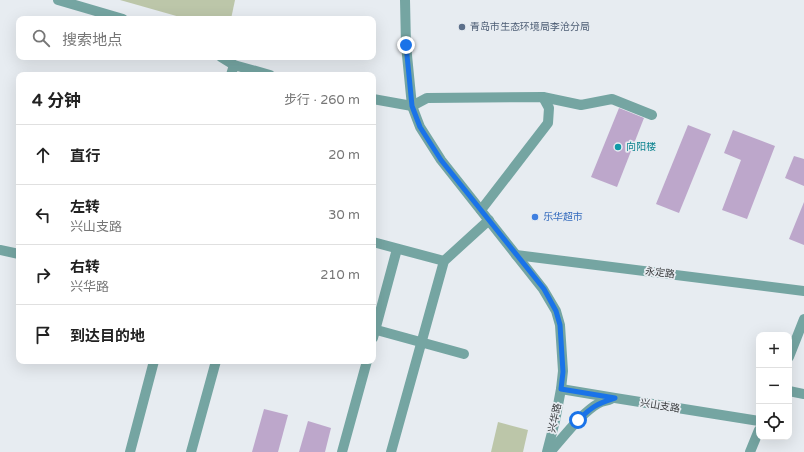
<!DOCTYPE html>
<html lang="zh">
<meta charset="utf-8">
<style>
:root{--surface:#fff;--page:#f2f2f2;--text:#222;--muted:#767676;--line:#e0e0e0}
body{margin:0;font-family:"Varela Round","Noto Sans SC",sans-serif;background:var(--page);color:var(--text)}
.controls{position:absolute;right:12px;bottom:12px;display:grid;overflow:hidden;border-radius:8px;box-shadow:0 4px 16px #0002}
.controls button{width:36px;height:36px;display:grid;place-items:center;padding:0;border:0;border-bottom:1px solid var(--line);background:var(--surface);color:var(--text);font:20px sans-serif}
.stop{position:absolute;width:12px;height:12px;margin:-9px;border:3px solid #1a73e8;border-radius:50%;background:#fff}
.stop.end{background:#1a73e8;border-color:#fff;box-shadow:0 1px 4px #0008}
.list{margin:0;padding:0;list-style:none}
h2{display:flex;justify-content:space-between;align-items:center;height:52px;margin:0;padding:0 16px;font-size:17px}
h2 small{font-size:13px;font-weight:400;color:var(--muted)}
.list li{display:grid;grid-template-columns:26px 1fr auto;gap:12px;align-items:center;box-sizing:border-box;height:60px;padding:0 16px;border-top:1px solid var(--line)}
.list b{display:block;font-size:15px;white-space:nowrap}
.list p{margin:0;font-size:13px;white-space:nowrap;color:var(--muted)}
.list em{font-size:13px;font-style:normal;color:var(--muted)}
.icon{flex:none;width:22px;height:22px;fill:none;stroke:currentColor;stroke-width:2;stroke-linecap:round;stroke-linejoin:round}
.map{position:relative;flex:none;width:804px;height:452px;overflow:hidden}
.search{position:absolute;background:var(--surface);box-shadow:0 4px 16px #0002;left:16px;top:16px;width:360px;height:44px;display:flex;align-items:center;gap:10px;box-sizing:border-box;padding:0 14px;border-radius:8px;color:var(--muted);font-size:15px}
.panel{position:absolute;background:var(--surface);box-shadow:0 4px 16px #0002;left:16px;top:72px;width:360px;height:292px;border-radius:8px}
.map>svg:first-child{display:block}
.green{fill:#bcc6a9}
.building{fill:#bda7cb}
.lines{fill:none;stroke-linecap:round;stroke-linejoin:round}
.minor{stroke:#75a5a2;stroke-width:10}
.route{stroke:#1a73e8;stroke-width:5}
.service-dot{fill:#5c6f8a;stroke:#e7ecf1;stroke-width:1.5}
.culture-dot{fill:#0f9aa8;stroke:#e7ecf1;stroke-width:1.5}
.shop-dot{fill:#3f7fe0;stroke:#e7ecf1;stroke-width:1.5}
.labels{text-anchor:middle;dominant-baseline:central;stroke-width:3.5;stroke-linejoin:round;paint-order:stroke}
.service-label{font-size:10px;fill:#4e5e75;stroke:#e7ecf1;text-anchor:start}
.culture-label{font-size:10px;fill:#0d838f;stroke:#e7ecf1;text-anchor:start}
.shop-label{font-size:10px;fill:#366cbe;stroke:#e7ecf1;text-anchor:start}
.street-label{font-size:10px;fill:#393b3d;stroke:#e7ecf1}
</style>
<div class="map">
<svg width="804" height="452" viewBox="0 0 804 452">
<rect width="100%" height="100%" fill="#e7ecf1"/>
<g class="green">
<path d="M120,0H235L231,19H187Z"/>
<path d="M498,422L528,430L523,452H491Z"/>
</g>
<g class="building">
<path d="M619,108L644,118L617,187L591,177Z"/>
<path d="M688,125L711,134L679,213L656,204Z"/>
<path d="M733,130L775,146L747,219L722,210L741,160L724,153Z"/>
<path d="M794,156L804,159V186L785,178Z"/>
<path d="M804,202V245L789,239Z"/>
<path d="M264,409L288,415L278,452H252Z"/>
<path d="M308,421L331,428L325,452H299Z"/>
</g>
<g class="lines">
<g class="minor">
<path d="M58,0L123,19"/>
<path d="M405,0L406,45L412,106L420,127L441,160L543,289L556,311L560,325L563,371L561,389L555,421L547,452"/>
<path d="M221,57L234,65L270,75"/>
<path d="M231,75L234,65"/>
<path d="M373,99L412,106L427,98L543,97L581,105L612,99L652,115"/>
<path d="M481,210L548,123L549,108L543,97"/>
<path d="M373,242L444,261"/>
<path d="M0,250L19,254"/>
<path d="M516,255L804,291"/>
<path d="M373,329L464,354"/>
<path d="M373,338L397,249"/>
<path d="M789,357L804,319"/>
<path d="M561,389L615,398L759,421"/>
<path d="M789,391L804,394"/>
<path d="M130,452L154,361"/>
<path d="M191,452L216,361"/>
<path d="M342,452L367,361"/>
<path d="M391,452L444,261L489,220"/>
<path d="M550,452C564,437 581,413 599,403C603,401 607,401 611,399"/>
<path d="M750,452L759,430"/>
</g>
</g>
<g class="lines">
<path class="route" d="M406,45L412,106L420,127L441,160L544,289L556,311L560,325L563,372L561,389L615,398C596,404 592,407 578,420"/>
</g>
<circle class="service-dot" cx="462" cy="27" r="4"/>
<circle class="culture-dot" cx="618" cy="147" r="4"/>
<circle class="shop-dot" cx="535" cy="217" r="4"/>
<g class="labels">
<g class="service-label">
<text x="470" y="27">青岛市生态环境局李沧分局</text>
</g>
<g class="culture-label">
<text x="626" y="147">向阳楼</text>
</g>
<g class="shop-label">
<text x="543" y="217">乐华超市</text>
</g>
<g class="street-label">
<text transform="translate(660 273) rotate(7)">永定路</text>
<text transform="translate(660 406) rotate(9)">兴山支路</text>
<text transform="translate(555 418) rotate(-78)">兴华路</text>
</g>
</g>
</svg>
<div class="controls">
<button>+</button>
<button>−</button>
<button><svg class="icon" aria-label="locate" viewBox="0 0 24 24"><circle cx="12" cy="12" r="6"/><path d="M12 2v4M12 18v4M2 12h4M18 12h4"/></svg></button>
</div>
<div class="stop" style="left:578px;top:420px"></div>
<div class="stop end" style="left:406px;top:45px"></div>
<div class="search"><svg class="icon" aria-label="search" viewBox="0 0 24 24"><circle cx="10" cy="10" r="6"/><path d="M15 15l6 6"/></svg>搜索地点</div>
<section class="panel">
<h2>4 分钟<small>步行 · 260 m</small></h2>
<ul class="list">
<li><svg class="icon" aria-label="ahead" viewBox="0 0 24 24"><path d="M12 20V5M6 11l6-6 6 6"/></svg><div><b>直行</b></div><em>20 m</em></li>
<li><svg class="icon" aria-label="left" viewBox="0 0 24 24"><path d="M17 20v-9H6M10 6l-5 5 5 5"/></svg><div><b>左转</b><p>兴山支路</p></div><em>30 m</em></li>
<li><svg class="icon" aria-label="right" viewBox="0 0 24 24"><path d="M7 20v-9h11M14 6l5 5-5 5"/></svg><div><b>右转</b><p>兴华路</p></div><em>210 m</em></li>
<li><svg class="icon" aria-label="arrive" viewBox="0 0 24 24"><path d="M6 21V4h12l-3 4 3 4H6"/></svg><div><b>到达目的地</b></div></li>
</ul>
</section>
</div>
